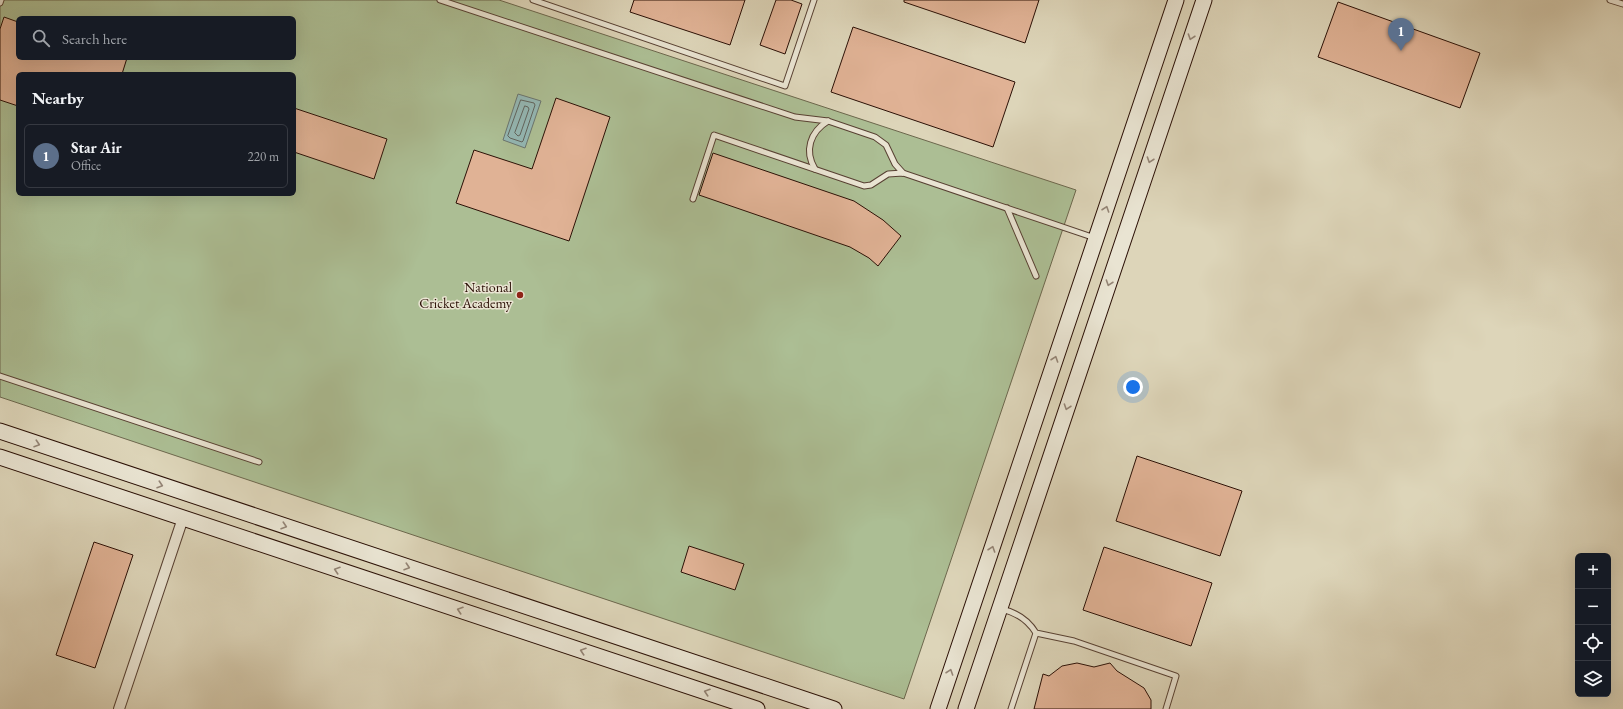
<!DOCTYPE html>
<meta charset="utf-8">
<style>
:root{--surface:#171b24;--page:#242831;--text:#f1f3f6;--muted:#9ea1a6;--line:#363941;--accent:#c59692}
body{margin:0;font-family:"EB Garamond",serif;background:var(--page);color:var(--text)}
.controls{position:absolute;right:12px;bottom:12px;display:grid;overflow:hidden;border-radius:6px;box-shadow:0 4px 16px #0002}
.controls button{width:36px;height:36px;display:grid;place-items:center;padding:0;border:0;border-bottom:1px solid var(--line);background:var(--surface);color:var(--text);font:20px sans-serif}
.you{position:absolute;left:1133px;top:387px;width:14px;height:14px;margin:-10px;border:3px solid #fff;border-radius:50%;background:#1a73e8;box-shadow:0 0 0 6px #1a73e833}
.badge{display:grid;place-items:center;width:26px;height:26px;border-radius:50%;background:var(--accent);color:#fff;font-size:13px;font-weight:700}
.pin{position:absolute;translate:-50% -33px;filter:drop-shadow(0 1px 2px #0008)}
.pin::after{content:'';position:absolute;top:21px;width:14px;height:12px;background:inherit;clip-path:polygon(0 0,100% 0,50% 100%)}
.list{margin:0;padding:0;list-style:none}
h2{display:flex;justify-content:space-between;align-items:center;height:52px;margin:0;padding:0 16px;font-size:17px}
h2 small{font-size:13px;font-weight:400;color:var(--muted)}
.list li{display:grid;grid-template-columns:26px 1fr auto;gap:12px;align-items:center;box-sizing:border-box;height:64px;margin:0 8px 8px;padding:0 8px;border:1px solid var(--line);border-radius:6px}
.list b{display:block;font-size:15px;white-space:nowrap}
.list p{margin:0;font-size:13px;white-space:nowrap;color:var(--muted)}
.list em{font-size:13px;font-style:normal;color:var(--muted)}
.icon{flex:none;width:22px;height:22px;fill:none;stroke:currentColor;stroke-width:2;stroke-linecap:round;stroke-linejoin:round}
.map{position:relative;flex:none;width:1623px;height:709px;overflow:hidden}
.search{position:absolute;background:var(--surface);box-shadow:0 4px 16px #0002;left:16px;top:16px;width:280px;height:44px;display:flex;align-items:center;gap:10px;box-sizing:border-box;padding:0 14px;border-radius:6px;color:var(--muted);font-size:15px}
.panel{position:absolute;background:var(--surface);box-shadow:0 4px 16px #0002;left:16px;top:72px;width:280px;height:124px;border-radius:6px}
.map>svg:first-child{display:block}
.green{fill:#acbe94;stroke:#6c674d;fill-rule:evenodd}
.water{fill:#94b8b5;stroke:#6a756f}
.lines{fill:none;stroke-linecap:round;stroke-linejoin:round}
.shore{stroke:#60645e;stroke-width:1}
.building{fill:#e0b295;stroke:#2b1006}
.lane-casing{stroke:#584133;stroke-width:7}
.street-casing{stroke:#584133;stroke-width:12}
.secondary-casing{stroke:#2b1006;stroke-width:17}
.lane{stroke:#e9e4d2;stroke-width:5}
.street{stroke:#e9e4d2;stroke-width:10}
.secondary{stroke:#e9e4d2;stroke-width:15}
.oneway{stroke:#948576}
.poi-dot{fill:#8f2418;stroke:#e9e4d2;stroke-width:1.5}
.labels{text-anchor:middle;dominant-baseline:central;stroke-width:3;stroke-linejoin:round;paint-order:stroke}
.poi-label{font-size:14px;fill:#2b1006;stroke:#e9e4d2;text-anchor:end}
</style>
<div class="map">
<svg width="1623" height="709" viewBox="0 0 1623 709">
<rect width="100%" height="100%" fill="#ddd5b9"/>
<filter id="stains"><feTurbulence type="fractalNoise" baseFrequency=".005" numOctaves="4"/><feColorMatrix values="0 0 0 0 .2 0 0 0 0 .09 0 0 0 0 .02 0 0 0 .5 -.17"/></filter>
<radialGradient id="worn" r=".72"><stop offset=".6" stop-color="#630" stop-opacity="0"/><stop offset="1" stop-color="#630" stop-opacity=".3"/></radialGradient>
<path class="green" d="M0,0H499L1076,190L904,699L0,397ZM18,18H294V58H18ZM18,74H294V194H18Z"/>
<path class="water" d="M518,94L541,101L525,148L503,140Z"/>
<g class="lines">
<g class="shore">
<path d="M521,100L534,103L535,105L523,141L522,142L510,138L508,136Z"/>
<path d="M525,106L528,107L529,109L520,135L518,136L515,133Z"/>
</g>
</g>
<g class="building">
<path d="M634,0H745L730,45L630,12Z"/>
<path d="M776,0H791L802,4L785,54L760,45Z"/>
<path d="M904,0H1039L1025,43L904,2Z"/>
<path d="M1338,2L1480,53L1460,108L1318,57Z"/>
<path d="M4,17L18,22V58H127L122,74H18V106L0,100V29Z"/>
<path d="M853,27L1015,82L993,147L831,92Z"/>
<path d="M556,98L610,117L569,241L456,203L474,150L532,169Z"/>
<path d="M294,108L387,139L374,179L294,152Z"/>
<path d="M713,153L854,201L883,220L901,236L878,266L869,258L850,247L699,195Z"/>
<path d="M1137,456L1242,491L1220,556L1116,521Z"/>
<path d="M94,542L133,555L95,668L56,655Z"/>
<path d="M689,546L744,564L735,590L681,572Z"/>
<path d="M1104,547L1212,583L1191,646L1083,610Z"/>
<path d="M1077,663L1094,667L1110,663L1117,671L1144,688L1151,700V709H1034L1043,674L1049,676L1062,666Z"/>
</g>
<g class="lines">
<defs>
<g id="lane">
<path d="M440,0L795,117L828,121L875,137L886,145L895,164L903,173"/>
<path d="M533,0L785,86L814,0"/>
<path d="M1610,0L1623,4"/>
<path d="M0,3L1,0"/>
<path d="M815,169C804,151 810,132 828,121"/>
<path d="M693,199L714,135L864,186L871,185L888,174L903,173L1095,238"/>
<path d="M1007,208L1036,276"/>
<path d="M0,376L259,462"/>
<path d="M1001,609C1015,612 1028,620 1036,633L1074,641L1176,676L1166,709"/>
<path d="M1011,709L1036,633"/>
</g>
<path id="street" d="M119,709L183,518"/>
<g id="secondary">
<path d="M0,431L834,709"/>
<path d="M0,457L757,709"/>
<path d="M938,709L1176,0"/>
<path d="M966,709L1204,0"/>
</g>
</defs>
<use href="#lane" class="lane-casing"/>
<use href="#street" class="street-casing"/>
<use href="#secondary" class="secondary-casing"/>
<use href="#lane" class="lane"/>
<use href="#street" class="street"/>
<use href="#secondary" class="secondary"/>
</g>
<defs><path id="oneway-chevron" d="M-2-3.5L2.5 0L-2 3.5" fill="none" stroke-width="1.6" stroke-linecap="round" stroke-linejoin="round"/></defs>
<g class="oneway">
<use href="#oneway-chevron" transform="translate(1191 37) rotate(109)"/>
<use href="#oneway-chevron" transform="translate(1150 160) rotate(109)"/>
<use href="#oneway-chevron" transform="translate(1106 209) rotate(-71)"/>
<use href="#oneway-chevron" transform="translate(1109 283) rotate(109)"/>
<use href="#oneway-chevron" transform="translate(1055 359) rotate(-71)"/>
<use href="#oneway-chevron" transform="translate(1067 407) rotate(109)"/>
<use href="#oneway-chevron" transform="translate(37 444) rotate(18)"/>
<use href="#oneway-chevron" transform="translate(160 485) rotate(18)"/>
<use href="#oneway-chevron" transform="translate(284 526) rotate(18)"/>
<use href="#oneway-chevron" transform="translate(992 549) rotate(-71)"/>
<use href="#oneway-chevron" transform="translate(407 567) rotate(18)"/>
<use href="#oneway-chevron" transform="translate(337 570) rotate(-162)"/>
<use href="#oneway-chevron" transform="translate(460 610) rotate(-162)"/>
<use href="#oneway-chevron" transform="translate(583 651) rotate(-162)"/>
<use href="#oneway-chevron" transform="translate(950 672) rotate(-71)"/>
<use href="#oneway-chevron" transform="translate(707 692) rotate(-162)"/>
</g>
<circle class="poi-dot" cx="520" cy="295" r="4"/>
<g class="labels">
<g class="poi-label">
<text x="512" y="287">National<tspan x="512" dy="16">Cricket Academy</tspan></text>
</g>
</g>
<rect width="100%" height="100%" filter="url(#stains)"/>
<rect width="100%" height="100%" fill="url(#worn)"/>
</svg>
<div class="controls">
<button>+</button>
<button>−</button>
<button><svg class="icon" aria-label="locate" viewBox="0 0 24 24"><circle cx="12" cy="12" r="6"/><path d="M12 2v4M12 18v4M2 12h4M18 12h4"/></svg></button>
<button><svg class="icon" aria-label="layers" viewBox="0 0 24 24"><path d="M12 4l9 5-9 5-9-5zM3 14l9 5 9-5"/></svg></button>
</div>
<div class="you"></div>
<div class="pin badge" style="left:1401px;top:51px;background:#5c6f8a">1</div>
<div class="search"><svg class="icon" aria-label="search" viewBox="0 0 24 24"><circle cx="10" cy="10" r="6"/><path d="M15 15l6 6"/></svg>Search here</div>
<section class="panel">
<h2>Nearby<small></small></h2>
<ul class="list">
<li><span class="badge" style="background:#5c6f8a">1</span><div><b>Star Air</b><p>Office</p></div><em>220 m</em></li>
</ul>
</section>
</div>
